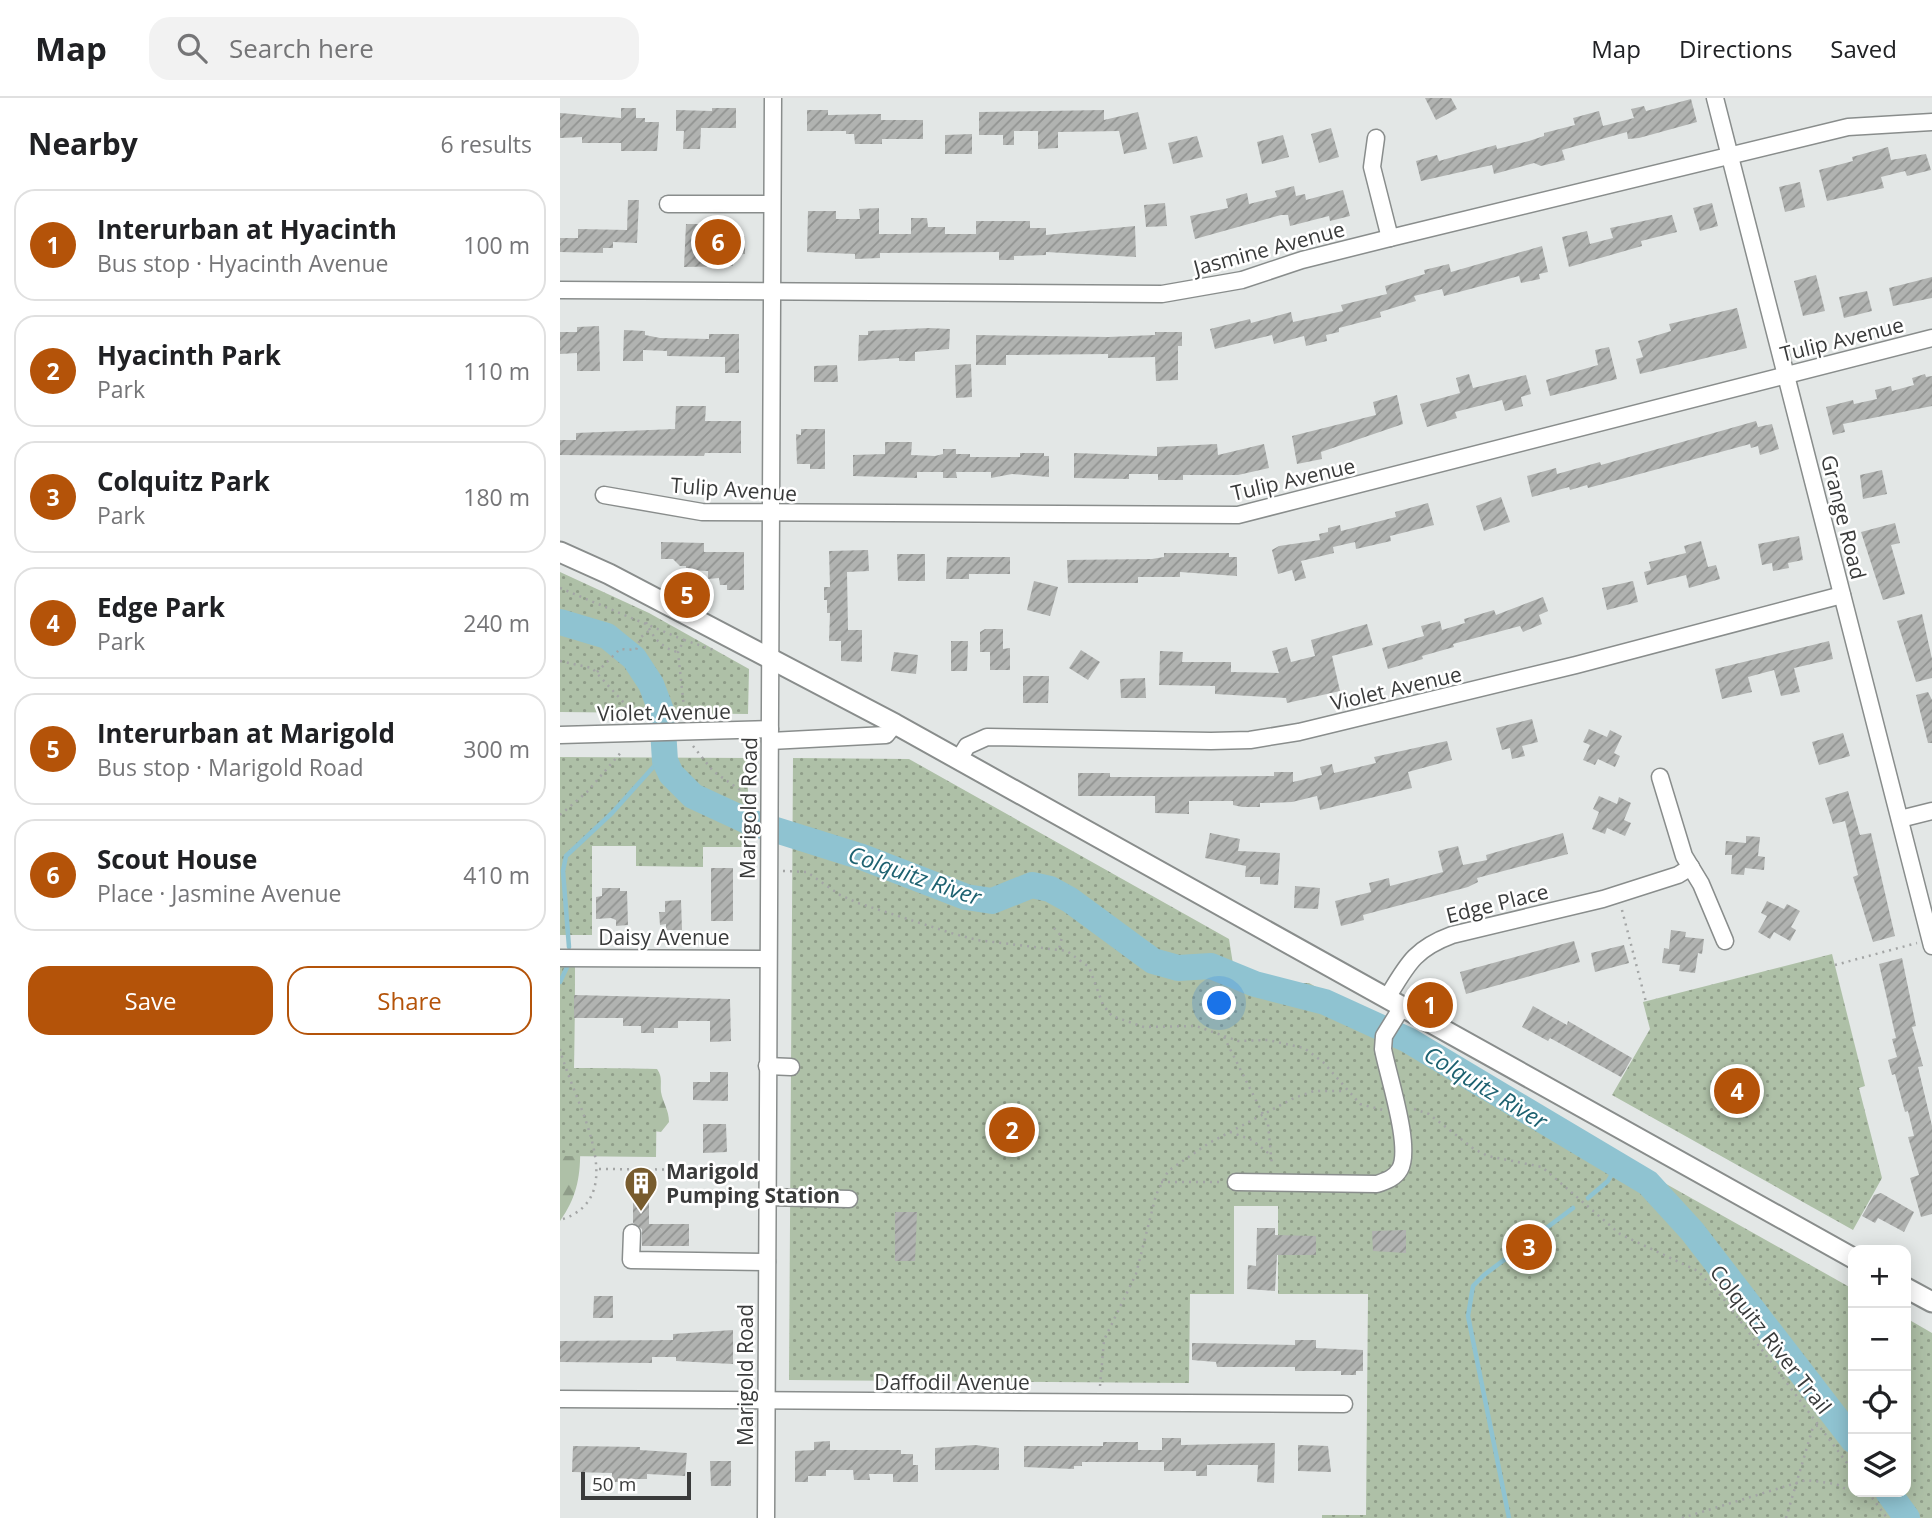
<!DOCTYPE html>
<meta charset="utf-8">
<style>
:root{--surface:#fff;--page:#f2f2f2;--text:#202124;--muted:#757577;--line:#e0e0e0;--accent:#b45309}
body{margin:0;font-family:"Open Sans",sans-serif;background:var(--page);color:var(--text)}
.controls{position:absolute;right:21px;bottom:21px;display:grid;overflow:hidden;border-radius:14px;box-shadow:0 4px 18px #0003}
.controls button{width:63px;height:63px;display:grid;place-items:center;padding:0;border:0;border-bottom:2px solid var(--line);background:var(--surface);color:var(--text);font:35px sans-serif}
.scale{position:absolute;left:21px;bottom:18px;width:110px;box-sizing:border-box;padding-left:7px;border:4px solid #3a3b3b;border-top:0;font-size:19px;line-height:24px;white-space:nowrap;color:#3a3b3b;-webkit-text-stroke:5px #fff;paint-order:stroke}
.you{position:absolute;left:660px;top:906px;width:24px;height:24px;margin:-18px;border:5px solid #fff;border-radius:50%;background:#1a73e8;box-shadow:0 0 0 10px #1a73e833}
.badge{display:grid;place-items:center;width:46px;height:46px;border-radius:50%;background:var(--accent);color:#fff;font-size:23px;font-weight:700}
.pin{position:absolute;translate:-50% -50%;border:4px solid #fff;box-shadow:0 2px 7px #0006}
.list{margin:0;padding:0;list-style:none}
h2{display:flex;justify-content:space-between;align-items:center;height:91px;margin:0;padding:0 28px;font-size:30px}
h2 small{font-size:23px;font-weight:400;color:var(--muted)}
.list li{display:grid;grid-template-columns:46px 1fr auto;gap:21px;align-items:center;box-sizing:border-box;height:112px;margin:0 14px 14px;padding:0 14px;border:2px solid var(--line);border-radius:21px}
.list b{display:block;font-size:26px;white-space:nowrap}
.list p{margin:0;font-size:23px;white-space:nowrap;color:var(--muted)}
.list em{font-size:23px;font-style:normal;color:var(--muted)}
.actions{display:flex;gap:14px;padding:21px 28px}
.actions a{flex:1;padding:16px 0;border:2px solid var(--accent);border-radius:21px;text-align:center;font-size:24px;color:var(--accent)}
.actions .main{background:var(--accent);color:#fff}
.icon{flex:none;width:38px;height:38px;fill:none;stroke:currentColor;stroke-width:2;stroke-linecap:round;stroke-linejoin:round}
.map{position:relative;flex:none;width:1372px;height:1420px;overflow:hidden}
header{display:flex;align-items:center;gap:42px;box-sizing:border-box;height:98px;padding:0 35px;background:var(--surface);border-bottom:2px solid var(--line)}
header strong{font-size:33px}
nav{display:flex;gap:38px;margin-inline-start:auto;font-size:24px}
.search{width:490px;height:63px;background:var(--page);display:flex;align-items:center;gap:18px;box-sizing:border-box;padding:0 24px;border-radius:21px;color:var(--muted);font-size:26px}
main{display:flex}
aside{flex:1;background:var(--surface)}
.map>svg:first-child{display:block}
.forest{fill:url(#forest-firs)}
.park{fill:url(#park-dots)}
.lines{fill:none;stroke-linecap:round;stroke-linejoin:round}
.stream{stroke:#8fc3d1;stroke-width:4.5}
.river{stroke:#8fc3d1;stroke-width:26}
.building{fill:url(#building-hatch)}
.minor-casing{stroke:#898d8c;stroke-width:19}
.major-casing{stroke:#898d8c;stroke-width:23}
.path{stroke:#a3a5a5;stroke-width:2.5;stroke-dasharray:2 5;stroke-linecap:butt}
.minor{stroke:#fff;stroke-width:16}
.major{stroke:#fff;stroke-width:19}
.labels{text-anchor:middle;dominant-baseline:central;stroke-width:5;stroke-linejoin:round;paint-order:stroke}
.street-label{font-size:21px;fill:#3a3b3b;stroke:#fff}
.poi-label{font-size:21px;font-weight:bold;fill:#3a3b3b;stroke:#fff;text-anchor:start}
.water-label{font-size:23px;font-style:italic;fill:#1d6170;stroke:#fff}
</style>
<header>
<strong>Map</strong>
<div class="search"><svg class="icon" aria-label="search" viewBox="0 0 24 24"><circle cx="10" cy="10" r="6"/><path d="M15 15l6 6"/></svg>Search here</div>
<nav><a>Map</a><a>Directions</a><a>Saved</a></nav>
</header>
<main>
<aside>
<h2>Nearby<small>6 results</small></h2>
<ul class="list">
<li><span class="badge">1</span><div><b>Interurban at Hyacinth</b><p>Bus stop · Hyacinth Avenue</p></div><em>100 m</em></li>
<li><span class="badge">2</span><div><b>Hyacinth Park</b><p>Park</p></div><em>110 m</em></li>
<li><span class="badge">3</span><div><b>Colquitz Park</b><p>Park</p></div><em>180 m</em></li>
<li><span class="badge">4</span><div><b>Edge Park</b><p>Park</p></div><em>240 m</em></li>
<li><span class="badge">5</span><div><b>Interurban at Marigold</b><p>Bus stop · Marigold Road</p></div><em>300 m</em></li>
<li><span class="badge">6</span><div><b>Scout House</b><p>Place · Jasmine Avenue</p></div><em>410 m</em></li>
</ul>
<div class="actions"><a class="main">Save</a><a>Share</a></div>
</aside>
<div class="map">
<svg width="1372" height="1420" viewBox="0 0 1372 1420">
<defs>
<pattern id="forest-firs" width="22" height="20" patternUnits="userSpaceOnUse" patternTransform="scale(1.75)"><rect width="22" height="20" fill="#aec0a7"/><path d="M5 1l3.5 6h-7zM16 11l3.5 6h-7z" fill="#8f9d89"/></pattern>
<pattern id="park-dots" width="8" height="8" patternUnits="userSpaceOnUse" patternTransform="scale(1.75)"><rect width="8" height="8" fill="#aec0a7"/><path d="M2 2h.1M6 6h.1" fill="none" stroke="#8f9d89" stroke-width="1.8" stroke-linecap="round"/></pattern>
<pattern id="building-hatch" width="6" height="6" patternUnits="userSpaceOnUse" patternTransform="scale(1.75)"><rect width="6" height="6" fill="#b1b3b1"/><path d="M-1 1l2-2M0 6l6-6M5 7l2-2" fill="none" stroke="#919391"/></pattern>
</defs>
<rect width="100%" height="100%" fill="#e3e7e6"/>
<path class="forest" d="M0,866H15L14,970L97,971C103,980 100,984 101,994C103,1005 109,1012 109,1024L101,1034L86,1032L20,1046C21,1075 18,1098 0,1123Z"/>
<g class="park">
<path d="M0,474L89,515L189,571L188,616L0,614Z"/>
<path d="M0,659L188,660V749H143V769L76,768V748H32V837H0Z"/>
<path d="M233,660L349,661L669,841L676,885H749L1293,1191V1394H1346V1220L1372,1235V1420H762V1417H806L808,1196H718V1108H674V1196H630L629,1285L229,1282Z"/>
<path d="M1272,856L1305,988L1299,990L1322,1080L1293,1132L1052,997L1090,931L1083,904Z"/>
<path d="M0,866H15L14,970L97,971L96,1059L0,1058Z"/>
</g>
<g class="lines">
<g class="stream">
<path d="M9,849L3,773L6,758L52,715L105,656"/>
<path d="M0,884L8,867"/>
<path d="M1028,1100L1048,1083L1057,1067"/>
<path d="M949,1420L908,1218L913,1188L924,1177L1013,1110"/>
</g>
<g class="river">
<path d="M0,524L47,538L74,560L91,586L102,615L105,663L111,676L133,698L187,723L302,759L406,799L432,803L472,787L490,791L510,802L593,863L618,870L651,868L695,886L765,904L848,942L1088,1085L1132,1133L1293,1342"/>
<path d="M1328,1394L1347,1420"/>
</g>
</g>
<g class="building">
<path d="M865,0H891L897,11L876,22Z"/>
<path d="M1131,1L1137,24L1079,40L1068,41L1067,34L1002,52L1005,62L981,68L974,65L934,76L932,67L861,83L856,63L877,57L879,63L936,47L937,51L969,43L984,38V35L1015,27L1013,20L1039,13L1043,28L1074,20L1071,11L1084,8L1086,13Z"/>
<path d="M61,10H76V20H85V24H99L97,53H61V45H22V39L0,40V15L61,20Z"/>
<path d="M152,10H176V30H141L140,51H123L124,33H116V12L152,13Z"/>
<path d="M247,12H268V17L321,16V22H363V41H322V46H295L294,36H286V33H247Z"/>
<path d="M544,12V22L578,14L587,51L564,56L559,33L498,34V50L478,51V33H454V47H443V37H419V14Z"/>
<path d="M771,30L779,59L759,65L751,36Z"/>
<path d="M412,36V56H385V37Z"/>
<path d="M723,37L729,59L702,66L697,44Z"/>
<path d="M637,38L643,59L613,66L608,45Z"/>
<path d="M1328,49L1331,62L1366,56L1371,72L1347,78L1345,73L1321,79L1324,90L1267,103L1259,72L1293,63L1292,59Z"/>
<path d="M1240,84L1245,109L1225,114L1219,89Z"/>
<path d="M734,88L736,98L745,96L746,102L783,92L790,118L770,123L769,118L730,128L728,117H721L635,141L630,118L668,110L666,101L687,95L689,106L717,99L715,93Z"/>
<path d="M68,102H79L77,145L53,144V150H43V155L0,154V140H18V131L67,132Z"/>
<path d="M605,105L607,128L586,129L584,107Z"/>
<path d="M1152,105L1158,128L1140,133L1133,110Z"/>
<path d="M319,110V136H351V120H367L368,129H385V136H416V123H470V130H486V137L575,128L576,159L486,154V157L454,158V162H439V154L320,155V160L295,161V156L247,154L248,113H276V121H300L299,111Z"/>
<path d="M1112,117L1117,134L1081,143L1082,148L1009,169L1002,139L1027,133L1030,146L1053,140L1050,130Z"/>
<path d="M126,126H173V138H185V156L173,157V168L124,169Z"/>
<path d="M982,148L988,174L979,176L980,181L961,185L959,178L884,198L882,191L854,198L856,203L820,214L821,219L779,230V234L766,237L767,243L746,248L744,238L714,246L712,237L655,251L650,231L690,221L691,225L731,214L733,224L783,213L781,207L827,196L825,188L865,176L864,172L889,166L891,174Z"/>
<path d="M1256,177L1265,213L1243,218L1234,183Z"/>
<path d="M1372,179V200L1333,208L1329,190Z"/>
<path d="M1307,193L1312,213L1284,220L1279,199Z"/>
<path d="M1177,210L1187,250L1080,276L1076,261L1083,259L1078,243L1111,233L1109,226Z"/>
<path d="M39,228L40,273H17V255L0,256V234H17V229Z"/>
<path d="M369,230L390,231L389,251L355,254V263H339V260L298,263L299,237H308V233Z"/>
<path d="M64,232L85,233V237L100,240L149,241V236H179V275H165V259L107,258V253L83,252V263H63Z"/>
<path d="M595,234H622V248H618V282L596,283L595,259L548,260V256L446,257V267H416V237L548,239L595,237Z"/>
<path d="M1049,249L1057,281L990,298L986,282L1038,267L1035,252Z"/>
<path d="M411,266L412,299L396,300L395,267Z"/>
<path d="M277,267L278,284H254V268Z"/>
<path d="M909,276L913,290L966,277L971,296L961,299L963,308L945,313L942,302L895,314L897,320L867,329L860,306L900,295L896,280Z"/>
<path d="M1365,276L1366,279L1372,278V308L1283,326L1285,334L1273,337L1266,309L1293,302L1294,306L1317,301L1315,292L1331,288L1332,293L1354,287L1352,280Z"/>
<path d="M837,297L843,326L761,354L762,361L737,366L732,338L816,317L813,304Z"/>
<path d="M116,308H146L145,323H181V355H145L144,358L0,357V342H16V335L115,331Z"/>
<path d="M1196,323L1198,329L1212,326L1219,351L1200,357L1198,348L1191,350L1190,346L1028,390L1027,387L1010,392L1009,389L972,399L967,378L996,370L997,376L1040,364L1041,367Z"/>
<path d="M241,331H265V371H250V366H237L236,336L241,337Z"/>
<path d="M325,344H352L351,357L375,358L383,356V351H396V356H410V359H460V355H484V358H489V379L452,376L431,380V374H396L397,380H383V374H357V380L293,378V357L325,356Z"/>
<path d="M657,346L658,357L704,346L709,370L678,377H623V382H598V376H569V381L514,380V355L597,358V349Z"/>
<path d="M1322,372L1327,396L1303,401L1300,377Z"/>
<path d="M941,399L950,424L924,433L916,408Z"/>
<path d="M868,405L874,427L830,438L831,443L796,451L795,444L773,449L774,455L741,463L746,480L735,483L732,472L718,476L712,452L719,448L760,442L759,436L768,434V430L780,427L781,433L836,419L835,414Z"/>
<path d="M1335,425L1340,445L1331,447L1345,496L1323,502L1301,434Z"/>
<path d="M1239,438L1243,462L1228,465L1229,470L1213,473L1212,465L1202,467L1198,446Z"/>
<path d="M1141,443L1148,469L1156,467L1160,481L1129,490L1126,477L1087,487L1084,474L1091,472L1089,464L1126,455L1124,448Z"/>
<path d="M101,444L144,445V454H184V492H167V487H160L159,480L148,481V473L126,472V468H120L113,461H101Z"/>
<path d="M308,452L309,473L287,474L288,532H302V564L281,563V543H269L270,515H267V502H264V489H270L269,453Z"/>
<path d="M604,455H669V459H677V478L620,474V479H578V485H508L507,462L592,461L604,459Z"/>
<path d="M337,456H365V483H338Z"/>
<path d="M387,459H450V476H409V481H386Z"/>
<path d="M474,483L498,489L490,518L467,512Z"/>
<path d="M1073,483L1078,504L1047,512L1042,490Z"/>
<path d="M983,499L988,513L979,517L982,526L963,534L960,528L893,546L894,549L862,558L863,561L828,571L822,550L864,538L861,528L880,523L882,532L905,525L904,521L934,512L936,517Z"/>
<path d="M1362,516L1372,561V580L1356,584L1337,523Z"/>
<path d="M807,526L813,547L772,558L780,593L727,605L726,600L655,596V588L599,587L600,553L623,554L622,564H671V574L719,575L712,553L727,549L731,564L755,558L751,542Z"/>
<path d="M425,531H443V551L450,550V572H430V554H420V534Z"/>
<path d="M391,543H408L407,573H391Z"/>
<path d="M1269,543L1273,561L1234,570L1240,594L1221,598L1214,572L1188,579L1192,594L1162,601L1155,571Z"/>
<path d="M521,552L540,564L528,582L509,570Z"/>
<path d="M334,554L358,557L356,576L331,573Z"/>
<path d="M463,578H489L488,605H463Z"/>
<path d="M585,580L586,600H561L560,581Z"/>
<path d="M1368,594L1372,602V645H1368L1356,597Z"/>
<path d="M972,621L978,644L962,648L965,658L952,661L950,650L942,652L936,630Z"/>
<path d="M1029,631L1047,639L1050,632L1062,638L1054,655L1060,658L1055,669L1038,661L1035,667L1023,662L1030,647L1023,644Z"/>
<path d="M1283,635L1290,658L1259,667L1252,644Z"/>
<path d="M887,643L892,662L848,674L852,690L760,712L757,698L732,704L700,705V709H682L673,707V703H629V716L595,715V698H518V675H550V679H600L714,678V674H733V684L762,677L760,669L772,666L774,675L816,665L814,659Z"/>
<path d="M1288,693L1300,737L1311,735L1335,838L1313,844L1293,779L1298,777L1285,723L1273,726L1265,700Z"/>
<path d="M1039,698L1057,706L1059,699L1071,705L1064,722L1071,725L1065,738L1047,730L1045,736L1032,731L1039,714L1033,711Z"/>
<path d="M650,735L680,741L678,753L720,755L718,787L700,786V779H685L686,768L645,760Z"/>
<path d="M1003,735L1008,756L917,780L918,784L908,789L803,817L804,822L781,828L775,803L811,794L809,785L829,780L830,788L883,774L878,753L898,748L903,767L927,762L926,757Z"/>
<path d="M1186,738L1200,739L1198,758L1205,759L1204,772L1185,770L1184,777L1171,776L1172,757H1165L1166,743L1186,745Z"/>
<rect x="151" y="770" width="22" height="53"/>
<path d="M735,788L760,790L758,811L734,810Z"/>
<path d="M42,790H60V793H67L68,827L56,828V822L51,820L36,821V799L42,798Z"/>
<path d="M121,802L122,832H106V826L100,827L99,814H105V803Z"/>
<path d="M1207,803L1224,811L1227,806L1240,813L1231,829L1236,832L1230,843L1214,834L1210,841L1198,834L1207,818L1201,815Z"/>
<path d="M1111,832L1126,834L1125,839L1144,841L1142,856L1138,855L1135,875L1119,873L1120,867L1102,865L1104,850L1109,851Z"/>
<path d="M1014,843L1020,864L906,896L900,874Z"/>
<path d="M1064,847L1069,865L1035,874L1031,855Z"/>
<path d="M1342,860L1356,928L1352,929L1363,968L1358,969L1372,1028V1116L1361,1119L1350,1080L1359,1077L1348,1039L1354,1038L1348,1013L1345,1014L1335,976L1332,977L1328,962L1337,959L1332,941L1336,940L1319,866Z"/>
<path d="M14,897L170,901L171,943L150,944V923H118V930H94V935H81V928H63V920H14Z"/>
<path d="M973,908L1007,927L1008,923L1072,960L1061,979L990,940L988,943L962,929Z"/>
<path d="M150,974H168V1003L133,1002V984H150Z"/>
<path d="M143,1026H166L167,1054L143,1055Z"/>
<path d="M1321,1095L1354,1114L1344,1134L1318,1120L1315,1125L1302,1118L1314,1097Z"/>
<path d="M73,1104H89V1126H129V1148H82V1131L73,1125Z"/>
<path d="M335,1114H357L355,1163H335Z"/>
<path d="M697,1130H715V1137L756,1138V1157H717L715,1193L687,1191L688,1167L696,1168Z"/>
<path d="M846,1132V1155L813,1153L812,1133Z"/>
<path d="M34,1198H53V1220H33Z"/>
<path d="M173,1232V1266L116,1263V1259H92V1265L0,1264V1243L113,1242V1236Z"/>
<path d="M735,1242H756V1250L803,1252V1273H796V1277H781V1273H735V1269H657L656,1264L632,1262V1245L735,1247Z"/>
<path d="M602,1340H621V1347L715,1345L714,1385L697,1384L698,1367H647V1378H636V1373H604V1364H522V1368H514V1371L464,1369V1348H543V1344H578V1352H602Z"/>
<path d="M270,1343V1352H341V1356H353V1367H358V1384H333V1376H309L310,1382H294L293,1372H266V1378H248V1384H235V1353L254,1352V1344Z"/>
<path d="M415,1347L439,1350V1372H375V1350Z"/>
<path d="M738,1347L768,1348L771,1374L738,1373Z"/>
<path d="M13,1348L80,1349V1352L127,1355L125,1378L87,1376V1381H73V1384H52V1375L12,1374Z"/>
<path d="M150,1363H171V1388H151Z"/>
</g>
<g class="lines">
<defs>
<g id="minor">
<path d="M1155,0L1372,848"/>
<path d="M816,40L812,69L830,140"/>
<path d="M108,106H212"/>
<path d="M0,192L602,196L682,182L742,162L830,140L1288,29L1372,24"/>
<path d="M44,397L142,414L678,417L1372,240"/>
<path d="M0,637L210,631"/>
<path d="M210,643L326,637L335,626"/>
<path d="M399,661L407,648L427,639L651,643L690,642L739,634L1016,567L1282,497"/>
<path d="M1100,679L1124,758L1141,786L1165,843"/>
<path d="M1340,721L1372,713"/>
<path d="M0,860L208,861"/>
<path d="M827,900C847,867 854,851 892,837L1043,801L1118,777L1131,769"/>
<path d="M207,968L231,969"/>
<path d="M676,1084L817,1086C826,1083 835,1080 840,1071C852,1049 828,978 823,951L824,938L842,909"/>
<path d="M207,1099L289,1101"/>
<path d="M72,1135L71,1162L207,1164"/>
<path d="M0,1301L784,1306"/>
<path d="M206,1420L213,0"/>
</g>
<g id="major">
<path d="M0,454L49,476L335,626L1293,1160"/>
<path d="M1346,1190L1372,1204"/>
</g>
</defs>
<use href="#minor" class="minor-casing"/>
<use href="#major" class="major-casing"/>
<g class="path">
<path d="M0,490L124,542L118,554L125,619"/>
<path d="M86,524C92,539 102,550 117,554"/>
<path d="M124,542L157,553"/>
<path d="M0,563L32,570L66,607L67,621"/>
<path d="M37,574L60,551L76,552L81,539L90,532"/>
<path d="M66,607L78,620"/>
<path d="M133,648L153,673L193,701"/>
<path d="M0,717L27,694L63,652"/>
<path d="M223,773L247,774L280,797L298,805L391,835L417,842L507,853L529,869L543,907L552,918L584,929L636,928L678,943L708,942L744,950L763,964L800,1006L823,1012"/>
<path d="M1062,812L1086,904"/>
<path d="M494,830L502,839L499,851"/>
<path d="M1275,867L1357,845"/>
<path d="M664,939L708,1026L712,1068"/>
<path d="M0,951C11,999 76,1099 0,1122"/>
<path d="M854,1011L869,1016L914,1051L928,1058L982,1069L1060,1136L1138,1173L1163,1200L1293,1373"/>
<path d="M670,1034L692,1042L712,1058"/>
<path d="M39,1071L193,1072"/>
<path d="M601,1084H661"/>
<path d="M540,1288L544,1242L576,1176L596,1097L608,1073L649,1045L734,1000L754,993H785"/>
<path d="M1308,1394L1327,1420"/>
<path d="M1122,1420L1246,1382L1276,1386L1286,1391L1293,1386"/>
<path d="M1226,1420L1253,1329L1259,1327"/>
</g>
<use href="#minor" class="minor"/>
<use href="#major" class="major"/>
</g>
<defs>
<symbol id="building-pin" viewBox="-11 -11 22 30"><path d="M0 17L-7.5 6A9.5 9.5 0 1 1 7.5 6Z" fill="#785c2e" stroke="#fff"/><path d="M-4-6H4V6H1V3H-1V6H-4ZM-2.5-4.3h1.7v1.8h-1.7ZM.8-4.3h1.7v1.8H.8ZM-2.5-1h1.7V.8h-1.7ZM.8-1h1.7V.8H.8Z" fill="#fff"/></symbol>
</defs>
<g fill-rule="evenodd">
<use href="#building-pin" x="62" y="1066" width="38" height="52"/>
</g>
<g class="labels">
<g class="street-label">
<text transform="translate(709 150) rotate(-15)">Jasmine Avenue</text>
<text transform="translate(1282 241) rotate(-14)">Tulip Avenue</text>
<text transform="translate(733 381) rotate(-13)">Tulip Avenue</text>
<text transform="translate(174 391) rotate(4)">Tulip Avenue</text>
<text transform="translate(1284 419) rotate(76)">Grange Road</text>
<text transform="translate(836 590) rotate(-13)">Violet Avenue</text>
<text transform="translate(104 614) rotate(-1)">Violet Avenue</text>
<text transform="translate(188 710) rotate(-89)">Marigold Road</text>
<text transform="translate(937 805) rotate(-14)">Edge Place</text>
<text x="104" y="839">Daisy Avenue</text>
<text transform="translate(1211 1241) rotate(52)">Colquitz River Trail</text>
<text transform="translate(185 1277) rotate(-90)">Marigold Road</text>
<text x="392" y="1284">Daffodil Avenue</text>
</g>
<g class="poi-label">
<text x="106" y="1073">Marigold<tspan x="106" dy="24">Pumping Station</tspan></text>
</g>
<g class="water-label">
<text transform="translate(355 777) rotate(19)">Colquitz River</text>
<text transform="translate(926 989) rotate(31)">Colquitz River</text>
</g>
</g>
</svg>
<div class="controls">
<button>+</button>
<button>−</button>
<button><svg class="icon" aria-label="locate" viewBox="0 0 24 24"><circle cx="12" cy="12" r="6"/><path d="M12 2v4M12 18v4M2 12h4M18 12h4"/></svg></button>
<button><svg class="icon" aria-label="layers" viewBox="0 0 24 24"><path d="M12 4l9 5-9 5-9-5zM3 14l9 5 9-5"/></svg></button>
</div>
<div class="scale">50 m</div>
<div class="you"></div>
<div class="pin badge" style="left:870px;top:907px">1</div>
<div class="pin badge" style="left:452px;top:1032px">2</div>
<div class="pin badge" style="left:969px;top:1149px">3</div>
<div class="pin badge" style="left:1177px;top:993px">4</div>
<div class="pin badge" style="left:127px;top:497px">5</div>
<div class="pin badge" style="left:158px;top:144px">6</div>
</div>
</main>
